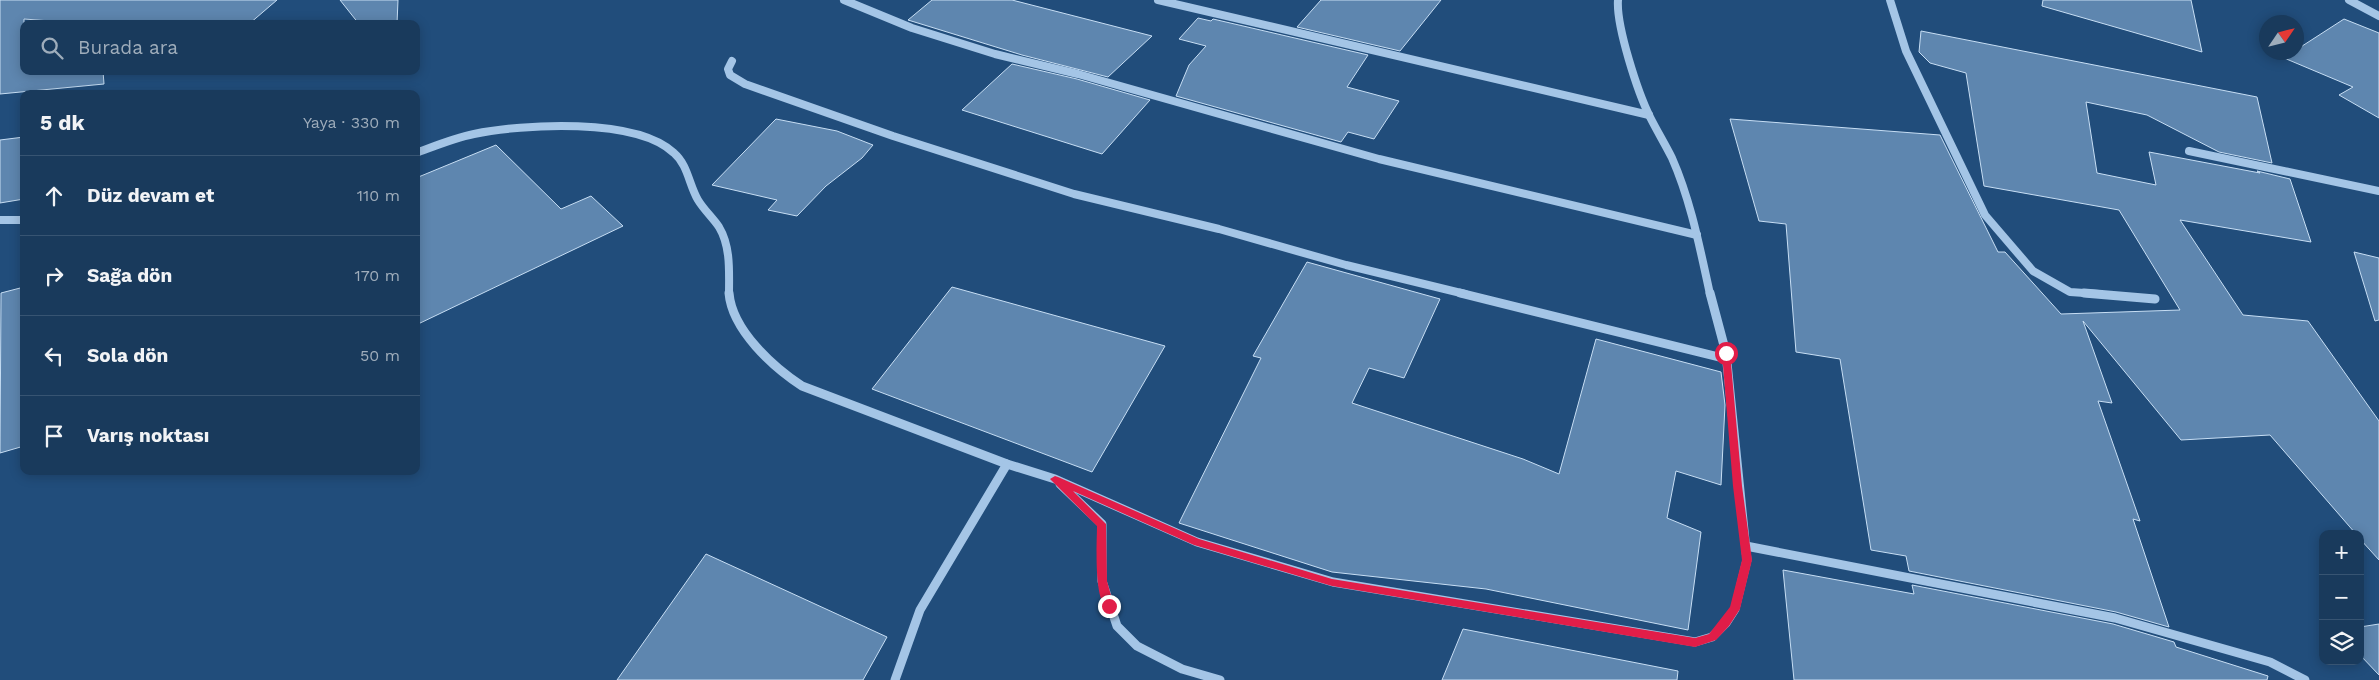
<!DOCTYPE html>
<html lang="tr">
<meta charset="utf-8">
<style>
:root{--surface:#193a5c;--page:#224162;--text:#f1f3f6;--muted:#9fadbb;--line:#375472}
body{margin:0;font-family:"Work Sans",sans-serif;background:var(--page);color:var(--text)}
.controls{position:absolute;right:15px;bottom:15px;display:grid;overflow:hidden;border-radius:10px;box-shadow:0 2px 12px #0003}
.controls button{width:45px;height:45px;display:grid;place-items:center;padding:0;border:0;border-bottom:1px solid var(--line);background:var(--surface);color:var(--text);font:25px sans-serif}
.compass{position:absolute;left:2259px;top:15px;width:45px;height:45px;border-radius:50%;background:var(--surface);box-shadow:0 2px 12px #0003;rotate:55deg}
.stop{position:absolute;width:15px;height:15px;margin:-11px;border:4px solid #e11d48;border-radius:50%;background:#fff}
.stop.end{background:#e11d48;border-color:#fff;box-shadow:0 1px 5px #0008}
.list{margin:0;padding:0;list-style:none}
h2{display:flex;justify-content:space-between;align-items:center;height:65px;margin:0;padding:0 20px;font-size:21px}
h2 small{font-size:16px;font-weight:400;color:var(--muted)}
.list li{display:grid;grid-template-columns:32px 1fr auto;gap:15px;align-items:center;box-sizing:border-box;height:80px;padding:0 20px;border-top:1px solid var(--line)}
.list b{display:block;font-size:19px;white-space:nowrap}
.list em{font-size:16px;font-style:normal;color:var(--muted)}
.icon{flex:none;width:28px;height:28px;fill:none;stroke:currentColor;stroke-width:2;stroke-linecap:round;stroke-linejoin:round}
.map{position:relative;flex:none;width:2379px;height:680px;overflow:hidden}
.search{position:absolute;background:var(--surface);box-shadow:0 2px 12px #0003;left:20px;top:20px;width:400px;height:55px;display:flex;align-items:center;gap:12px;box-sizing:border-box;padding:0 18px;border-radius:10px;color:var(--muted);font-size:19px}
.panel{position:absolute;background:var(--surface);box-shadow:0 2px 12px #0003;left:20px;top:90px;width:400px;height:385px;border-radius:10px}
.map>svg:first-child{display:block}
.building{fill:#5e86af;stroke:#c7def4}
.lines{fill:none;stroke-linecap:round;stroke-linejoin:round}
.minor-far1{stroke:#a4c5e6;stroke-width:8}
.minor{stroke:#a4c5e6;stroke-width:9}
.route{fill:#e11d48}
</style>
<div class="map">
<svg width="2379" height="680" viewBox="0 0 2379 680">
<rect width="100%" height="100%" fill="#214d7b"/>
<g class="building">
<path d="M0,0H277L249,24H91L24,19V71H103L104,84L0,94Z"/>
<path d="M340,0H398L397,24H359Z"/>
<path d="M932,0H1012L1152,36L1108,77L1022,55L908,20Z"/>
<path d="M1321,0H1441L1400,51L1297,27Z"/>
<path d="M2043,0H2191L2202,52L2042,6Z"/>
<path d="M1198,18L1211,21L1213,19L1368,55L1347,87L1399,101L1374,139L1348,132L1341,142L1176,96L1189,65L1206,46L1179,39Z"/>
<path d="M2344,19L2379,33V118L2339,95L2353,87L2284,58L2296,52V50Z"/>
<path d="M1921,31L2257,97L2272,163L2219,152L2147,115L2086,102L2097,173L2156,185L2149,152L2260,173L2257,171L2290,179L2311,242L2180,220L2243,315L2308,321L2379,421V560L2360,539V534H2356L2270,435L2181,440L2083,321L2112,403L2098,401L2140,521L2133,519L2169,627L2116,612L1909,571L1906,556L1871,550L1840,359L1796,352L1786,224L1759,221L1730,119L1940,135L1998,252H2005L2061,314L2180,310L2119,210L1984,186L1966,73L1930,63L1919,52Z"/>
<path d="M1012,64L1077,79L1150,100L1102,154L962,110Z"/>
<path d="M776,119L837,131L873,145L862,158L826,186L797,216L768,210L777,200L712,185Z"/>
<path d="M24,137V199L0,203V140Z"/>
<path d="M496,145L561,209L591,196L623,226L416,325V178Z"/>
<path d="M2354,252L2379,258V320L2375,321Z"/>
<path d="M1307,262L1440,299L1404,378L1369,368L1352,403L1523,459L1559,474L1596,339L1721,372L1725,405L1721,485L1676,471L1667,518L1701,532L1688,630L1486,589L1332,572L1179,523L1261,358L1253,356Z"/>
<path d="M24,287V446L0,453L1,293Z"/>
<path d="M952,287L1165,346L1092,472L872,389Z"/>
<path d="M706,554L887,637L863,680H617Z"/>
<path d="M1783,570L1914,594L1912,585L2113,624L2174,642L2176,647L2268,676L2267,680H1794Z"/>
<path d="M2379,624V675L2360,655V627Z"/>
<path d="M1463,629L1678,671L1677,680H1442Z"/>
</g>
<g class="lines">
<g class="minor-far1">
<path d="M844,0L912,28L995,54L1078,74L1379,159L1697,235"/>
<path d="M1158,0L1649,115"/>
<path d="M1618,0C1616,26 1638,93 1650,117C1657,131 1665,144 1672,158C1691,201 1700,249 1710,294"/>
<path d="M1890,0L1906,51L1985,215L2033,271L2070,292L2099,294"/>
<path d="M2349,0L2379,16"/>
<path d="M732,61L728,69L730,75L745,84L893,136L1074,194L1219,229L1346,265L1465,294"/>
<path d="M2189,151L2379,191"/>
<path d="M416,153C435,146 454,138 474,134C522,124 636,117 674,153C688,165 689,185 698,200C704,210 713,218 719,227C731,247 729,272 729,294"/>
<path d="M0,220H24"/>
</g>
<g class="minor">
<path d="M729,293C732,330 773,367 802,386L1007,464L1055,479L1197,542L1333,582L1695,642L1712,637L1726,623L1735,609L1747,560L1726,353L1710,293"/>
<path d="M1460,293L1727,359"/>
<path d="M2084,293L2155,299"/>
<path d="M1060,484L1102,524V581L1117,626L1137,646L1182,669L1220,680"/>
<path d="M1746,546L2115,618L2270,662L2305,680"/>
<path d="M895,680L920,610L1007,464"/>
</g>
</g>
<path class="route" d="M1726,350L1730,353L1742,486L1752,560L1740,609L1729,626L1716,640L1695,647L1332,586L1194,545L1073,491L1106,524L1107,581L1114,606L1109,610C1093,604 1097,542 1097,526L1050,479L1055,476L1058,477L1199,539L1332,579L1695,638L1709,634L1730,607L1742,560L1733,486L1722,353Z"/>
</svg>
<div class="controls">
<button>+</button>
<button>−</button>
<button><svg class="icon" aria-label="layers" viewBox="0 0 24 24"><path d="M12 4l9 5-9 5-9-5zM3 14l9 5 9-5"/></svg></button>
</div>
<svg class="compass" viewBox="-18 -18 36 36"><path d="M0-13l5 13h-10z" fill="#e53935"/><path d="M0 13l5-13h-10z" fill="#9fadbb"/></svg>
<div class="stop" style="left:1726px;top:353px"></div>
<div class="stop end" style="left:1109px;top:606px"></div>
<div class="search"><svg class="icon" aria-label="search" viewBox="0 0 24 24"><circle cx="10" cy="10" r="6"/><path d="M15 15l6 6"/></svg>Burada ara</div>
<section class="panel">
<h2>5 dk<small>Yaya · 330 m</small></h2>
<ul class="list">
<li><svg class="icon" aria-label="ahead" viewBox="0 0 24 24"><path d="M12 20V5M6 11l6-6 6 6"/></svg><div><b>Düz devam et</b></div><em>110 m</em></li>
<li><svg class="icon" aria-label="right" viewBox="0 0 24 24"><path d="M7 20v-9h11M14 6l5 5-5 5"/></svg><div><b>Sağa dön</b></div><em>170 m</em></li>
<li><svg class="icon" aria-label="left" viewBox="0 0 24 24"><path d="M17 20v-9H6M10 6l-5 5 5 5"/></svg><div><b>Sola dön</b></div><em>50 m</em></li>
<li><svg class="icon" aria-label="arrive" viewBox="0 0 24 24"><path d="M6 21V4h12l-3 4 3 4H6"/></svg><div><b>Varış noktası</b></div></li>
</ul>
</section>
</div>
